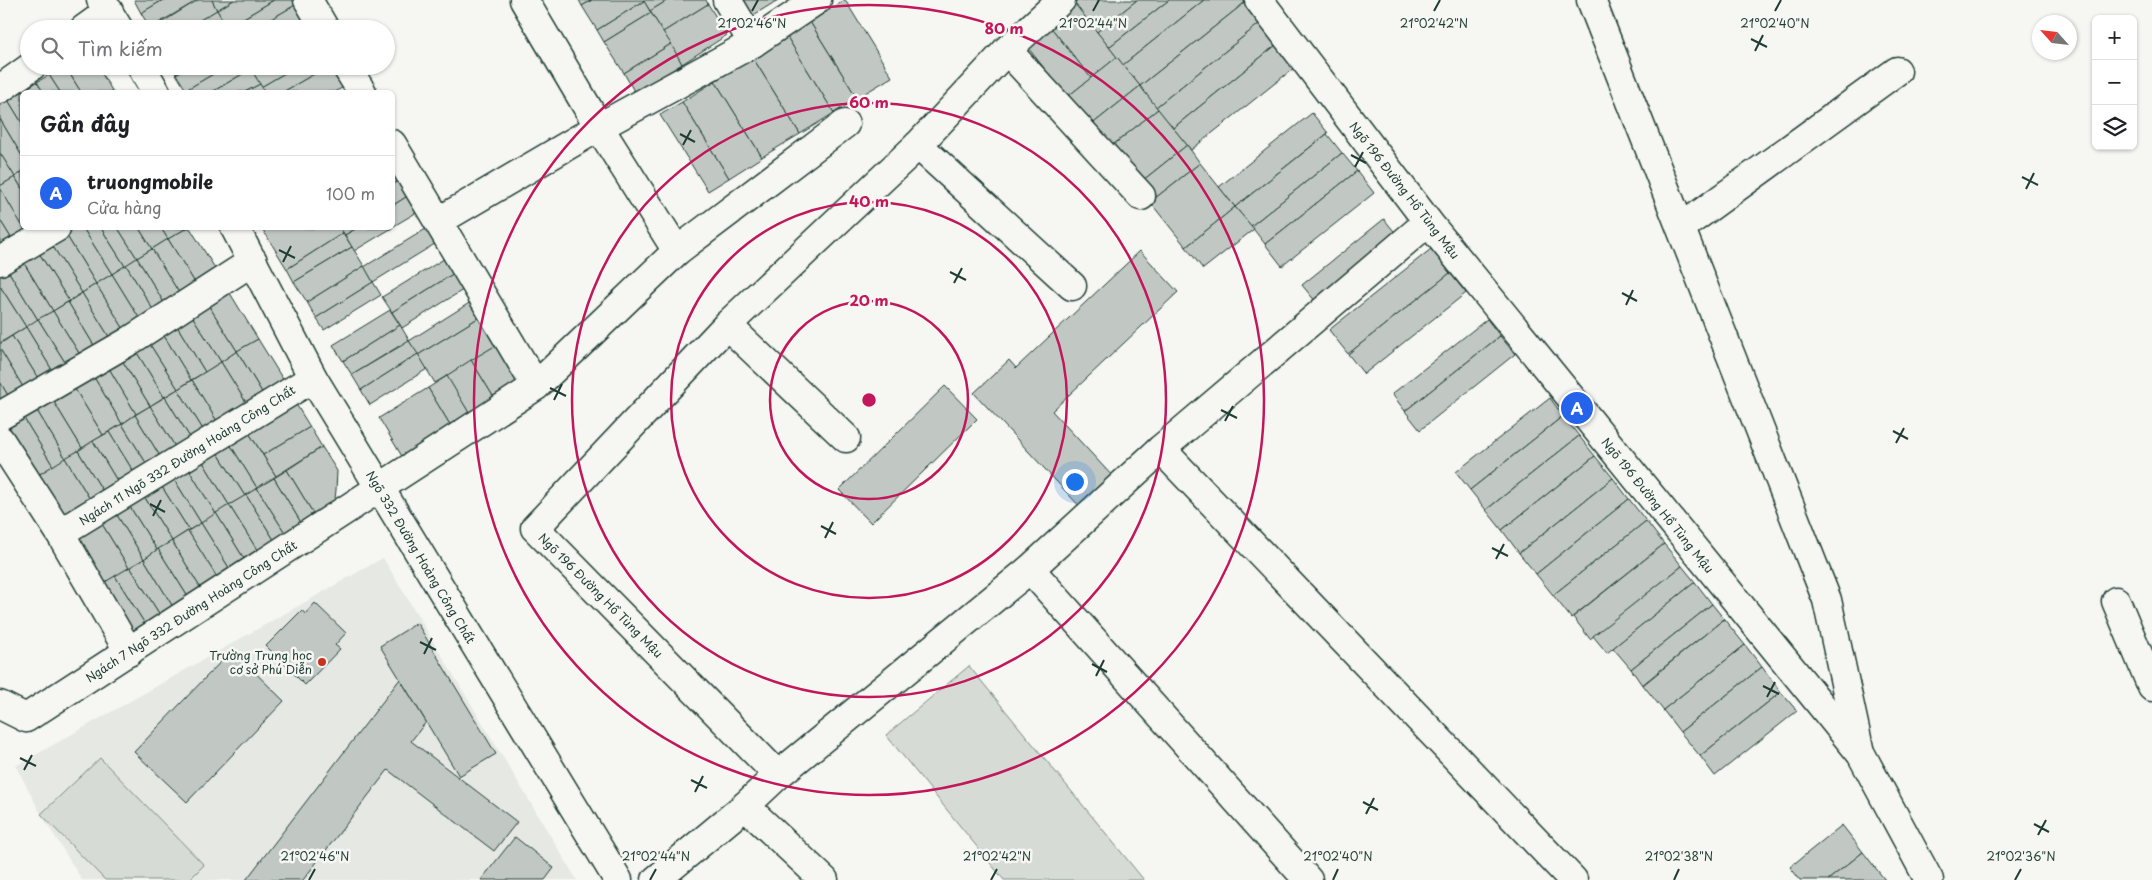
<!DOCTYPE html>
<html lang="vi">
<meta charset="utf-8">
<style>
:root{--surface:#fff;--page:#f2f2f2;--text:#202124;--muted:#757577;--line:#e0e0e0;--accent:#2563eb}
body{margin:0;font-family:"Playpen Sans",sans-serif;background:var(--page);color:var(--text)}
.controls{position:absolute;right:15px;top:15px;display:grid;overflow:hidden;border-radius:8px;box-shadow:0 1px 4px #0004}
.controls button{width:45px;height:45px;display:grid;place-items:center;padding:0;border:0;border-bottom:1px solid var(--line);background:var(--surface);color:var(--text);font:25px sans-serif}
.compass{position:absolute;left:2032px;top:15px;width:45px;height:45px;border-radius:50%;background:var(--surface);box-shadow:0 1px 4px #0004;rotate:297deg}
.you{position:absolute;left:1074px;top:481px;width:18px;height:18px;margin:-12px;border:4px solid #fff;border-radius:50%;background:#1a73e8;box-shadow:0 0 0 8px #1a73e833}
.badge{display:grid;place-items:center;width:32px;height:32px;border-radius:50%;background:var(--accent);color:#fff;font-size:16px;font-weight:700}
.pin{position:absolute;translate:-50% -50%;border:2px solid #fff;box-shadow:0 1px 5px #0006}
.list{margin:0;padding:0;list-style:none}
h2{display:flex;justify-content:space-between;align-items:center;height:65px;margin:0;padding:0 20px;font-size:21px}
h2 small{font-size:16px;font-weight:400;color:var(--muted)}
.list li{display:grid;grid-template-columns:32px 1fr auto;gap:15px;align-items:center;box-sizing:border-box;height:75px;padding:0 20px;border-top:1px solid var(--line)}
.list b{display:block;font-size:19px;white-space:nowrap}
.list p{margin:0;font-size:16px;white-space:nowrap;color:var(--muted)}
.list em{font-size:16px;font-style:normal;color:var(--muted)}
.icon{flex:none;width:28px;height:28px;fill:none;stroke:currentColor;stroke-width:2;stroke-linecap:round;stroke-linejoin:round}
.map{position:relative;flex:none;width:2152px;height:880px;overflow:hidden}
.search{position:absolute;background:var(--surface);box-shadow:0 1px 4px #0004;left:20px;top:20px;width:375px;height:55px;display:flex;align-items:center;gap:12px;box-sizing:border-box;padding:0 18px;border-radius:28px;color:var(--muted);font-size:19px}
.panel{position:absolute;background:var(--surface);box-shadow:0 1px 4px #0004;left:20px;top:90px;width:375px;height:140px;border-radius:8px}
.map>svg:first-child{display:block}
.built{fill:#e6e8e4}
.green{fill:#d6dbd6;stroke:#7a8c85}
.building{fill:#c1c8c3;stroke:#1f3d34}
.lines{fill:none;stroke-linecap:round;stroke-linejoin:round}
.minor-casing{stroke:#1f3d34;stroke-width:31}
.minor{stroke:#f6f6f2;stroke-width:28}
.ticks{fill:none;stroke:#1f3d34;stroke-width:2}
.ring{fill:none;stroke:#c2185b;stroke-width:2.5}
.poi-dot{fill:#c8321e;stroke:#f6f6f2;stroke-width:2}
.labels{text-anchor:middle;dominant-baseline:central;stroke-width:5;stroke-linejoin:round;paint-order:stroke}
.street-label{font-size:12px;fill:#1f3d34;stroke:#f6f6f2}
.poi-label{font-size:12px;fill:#1f3d34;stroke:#f6f6f2;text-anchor:end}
.ticks-label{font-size:12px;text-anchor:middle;fill:#1f3d34;stroke:#f6f6f2;stroke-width:5;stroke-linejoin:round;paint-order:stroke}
.centre{fill:#c2185b;stroke:#f6f6f2;stroke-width:2.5}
.ring-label{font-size:15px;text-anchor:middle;font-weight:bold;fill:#c2185b;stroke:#f6f6f2;stroke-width:5;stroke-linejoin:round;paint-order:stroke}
</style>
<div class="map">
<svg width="2152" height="880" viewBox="0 0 2152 880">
<rect width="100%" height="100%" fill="#f6f6f2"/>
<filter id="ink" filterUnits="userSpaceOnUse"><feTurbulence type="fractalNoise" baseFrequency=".02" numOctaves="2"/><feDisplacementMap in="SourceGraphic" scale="10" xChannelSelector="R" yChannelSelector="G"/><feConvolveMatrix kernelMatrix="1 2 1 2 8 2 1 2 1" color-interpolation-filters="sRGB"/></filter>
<g filter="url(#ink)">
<path class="built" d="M383,558L577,880H82L41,814L16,766Z"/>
<g class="green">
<path d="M969,666L1144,880H1004L886,735Z"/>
<path d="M100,758L204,865L189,880H105L41,814Z"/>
</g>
<g class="building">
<path d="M134,0H163L141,13Z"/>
<path d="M163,0H198L150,28L141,13Z"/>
<path d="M198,0H212L217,10L185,29H151Z"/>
<path d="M212,0H234L217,10Z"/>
<path d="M234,0H274L227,28L217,10Z"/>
<path d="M274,0H294L297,4L254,29L227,28Z"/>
<path d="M579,0H592L582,6Z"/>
<path d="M592,0H643L644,1L597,30L582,6Z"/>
<path d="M643,0H668L650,11Z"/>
<path d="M668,0H706L708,4L663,32L650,11Z"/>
<path d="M743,0H778L752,16Z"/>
<path d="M845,0L892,77L857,98L810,22Z"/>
<path d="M1072,0L1117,57L1091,78L1045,20Z"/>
<path d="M1072,0H1137L1097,32Z"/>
<path d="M1137,0H1169L1109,47L1097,32Z"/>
<path d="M1169,0H1204L1123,65L1109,47Z"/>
<path d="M1204,0H1248L1140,86L1123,65Z"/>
<path d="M1248,0L1264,20L1156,107L1140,86Z"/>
<path d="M644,1L651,13L604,42L597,30Z"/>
<path d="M297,4L306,20L291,29H254Z"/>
<path d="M708,4L727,35L682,64L663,32Z"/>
<path d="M217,10L226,26L221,29H185Z"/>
<path d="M651,13L671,44L624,73L604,42Z"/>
<path d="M306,20L310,29H291Z"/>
<path d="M1045,20L1091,78L1067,97L1021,39Z"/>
<path d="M1264,20L1281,41L1173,128L1156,107Z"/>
<path d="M810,22L857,98L834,113L787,37Z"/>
<path d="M787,37L834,113L800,134L753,58Z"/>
<path d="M1281,41L1299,64L1191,150L1173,128Z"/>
<path d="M671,44L682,64L635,93L624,73Z"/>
<path d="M1117,57L1140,86L1090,126L1067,97Z"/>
<path d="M753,58L800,134L762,157L715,81Z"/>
<path d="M62,66H65L81,92H60L49,75Z"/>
<path d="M65,66H97L113,92H81Z"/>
<path d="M172,66H190L176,74Z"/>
<path d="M190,66H227L186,90L176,74Z"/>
<path d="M227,66H249L251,69L212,92H187L186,90Z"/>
<path d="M257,66H297L261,87L251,69Z"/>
<path d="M297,66H328L283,92H265L261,87Z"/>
<path d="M328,66H332L344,87L334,92H283Z"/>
<path d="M251,69L260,84L245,92H212Z"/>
<path d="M49,75L60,92H43L37,82Z"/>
<path d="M715,81L762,157L729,178L682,102Z"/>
<path d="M37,82L43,92H22V123L8,100Z"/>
<path d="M260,84L265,92H245Z"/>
<path d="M1140,86L1158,109L1108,149L1090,126Z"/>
<path d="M8,100L22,123V156L0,119V105Z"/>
<path d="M682,102L729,178L708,191L660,115Z"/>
<path d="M1158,109L1187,145L1137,185L1108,149Z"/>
<path d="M1312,113L1328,133L1235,207L1219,187Z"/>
<path d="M0,119L22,156V172L15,177L0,153Z"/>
<path d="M1327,134L1342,153L1251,226L1235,207Z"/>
<path d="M1187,145L1200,163L1150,202L1137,185Z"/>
<path d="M0,153L15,177L0,186Z"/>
<path d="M1342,153L1357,171L1265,244L1251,226Z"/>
<path d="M1200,163L1235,207L1186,247L1150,202Z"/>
<path d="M392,168L400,180L392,185Z"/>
<path d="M1357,171L1374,193L1282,266L1265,244Z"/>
<path d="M22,172V189L15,177Z"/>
<path d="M15,177L22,189V226L0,188V186Z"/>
<path d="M400,180L409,195L392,206V185Z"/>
<path d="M0,188L26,232L13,241L0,220Z"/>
<path d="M409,195L419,211L392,227V206Z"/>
<path d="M1235,207L1254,229L1203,269L1186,247Z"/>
<path d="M1384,219L1402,241L1320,307L1302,285Z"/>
<path d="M0,220L13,241L0,249Z"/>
<path d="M429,227L438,242L373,282L364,267Z"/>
<path d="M62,228H83L112,274L96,284Z"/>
<path d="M62,228L96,284L82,293L47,237Z"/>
<path d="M83,228H101L125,266L112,274Z"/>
<path d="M101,228H118L137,258L125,266Z"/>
<path d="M118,228H139L152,249L137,258Z"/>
<path d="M139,228H161L168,239L152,249Z"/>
<path d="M161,228H187L168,239Z"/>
<path d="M187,228H190L218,273L197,286L168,239Z"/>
<path d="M267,228H340L343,233L287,269L263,230Z"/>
<path d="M340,228H357L345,235Z"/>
<path d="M357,228H392L354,251L345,235Z"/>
<path d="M343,233L352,247L294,282L287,269Z"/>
<path d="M47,237L82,293L69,301L34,245Z"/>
<path d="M168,239L197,286L181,296L152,249Z"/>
<path d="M34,245L69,301L53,311L19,255Z"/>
<path d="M352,247L364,266L307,302L294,282Z"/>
<path d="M152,249L181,296L166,306L137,258Z"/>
<path d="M1431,249L1450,273L1348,354L1329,330Z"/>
<path d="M1140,251L1178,292L1052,411L1115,479L1083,510L974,393L1009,360L1016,368Z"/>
<path d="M19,255L53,311L38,320L4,264Z"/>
<path d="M447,257L456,272L392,312L382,297Z"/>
<path d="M137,258L166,306L155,313L126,265Z"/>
<path d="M4,264L38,320L26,327L0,286V266Z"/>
<path d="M126,265L155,313L141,321L112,274Z"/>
<path d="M364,266L373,282L316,318L307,302Z"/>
<path d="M456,272L466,288L402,328L392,312Z"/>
<path d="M1450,273L1466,293L1364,374L1348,354Z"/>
<path d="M112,274L141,321L125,331L96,284Z"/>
<path d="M373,282L381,295L324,330L316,318Z"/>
<path d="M96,284L125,331L111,340L82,293Z"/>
<path d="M225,285L258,339L237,351L204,298Z"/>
<path d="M0,286L26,327L0,343Z"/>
<path d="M82,293L111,340L96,349L68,302Z"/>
<path d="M204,298L237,351L221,362L187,308Z"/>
<path d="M474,300L483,315L418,355L409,341Z"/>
<path d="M68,302L96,349L82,358L53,311Z"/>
<path d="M187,308L221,362L205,372L172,318Z"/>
<path d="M390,310L400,325L343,361L333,345Z"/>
<path d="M53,311L82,358L68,367L38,319Z"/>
<path d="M483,315L500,343L435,383L418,355Z"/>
<path d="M172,318L205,372L191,380L158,326Z"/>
<path d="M38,319L68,367L55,375L26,327Z"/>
<path d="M1487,319L1500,336L1405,411L1392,394Z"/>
<path d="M400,325L409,340L352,375L343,361Z"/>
<path d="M158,326L191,380L178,389L144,335Z"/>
<path d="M26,327L55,375L41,383L12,336Z"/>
<path d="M144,335L178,389L164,397L131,343Z"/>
<path d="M12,336L41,383L26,392L0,349V344Z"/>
<path d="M1500,336L1515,354L1420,430L1405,411Z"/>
<path d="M258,339L287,386L266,399L237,351Z"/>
<path d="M409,341L418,354L361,390L352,375Z"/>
<path d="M131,343L164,397L150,406L117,352Z"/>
<path d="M500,343L525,383L496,401L471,360Z"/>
<path d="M0,349L26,392L12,402L0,382Z"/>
<path d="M237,351L266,399L250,409L221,362Z"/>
<path d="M117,352L150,406L136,414L104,360Z"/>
<path d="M418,354L427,369L370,405L361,390Z"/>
<path d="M104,360L136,414L122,424L89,369Z"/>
<path d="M471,360L496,401L471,416L446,376Z"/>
<path d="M221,362L250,409L221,428L192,380Z"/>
<path d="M89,369L122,424L103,435L70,381Z"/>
<path d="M447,376L471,416L452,428L428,388Z"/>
<path d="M192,380L221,428L207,436L178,389Z"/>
<path d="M70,381L103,435L82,448L49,394Z"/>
<path d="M0,382L12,402L0,409Z"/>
<path d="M945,386L977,419L871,523L839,490Z"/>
<path d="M428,388L452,428L403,458L379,418Z"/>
<path d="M178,389L207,436L194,444L165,397Z"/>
<path d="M49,394L82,448L66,459L33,404Z"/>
<path d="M291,396L310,427L263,455L244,425Z"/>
<path d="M165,397L194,444L179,453L150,406Z"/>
<path d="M1550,398L1563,416L1470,490L1456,472Z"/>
<path d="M33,404L66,459L53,466L20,412Z"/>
<path d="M150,406L179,453L164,463L135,415Z"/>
<path d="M20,412L53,466L32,479L0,428Z"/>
<path d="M135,415L164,463L151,471L122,424Z"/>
<path d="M1563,416L1579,436L1486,510L1470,490Z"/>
<path d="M122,424L151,471L138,479L109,432Z"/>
<path d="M244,425L276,476L257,488L225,436Z"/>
<path d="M310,427L322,447L276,476L263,455Z"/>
<path d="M109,432L138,479L122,489L93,441Z"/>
<path d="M225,436L257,488L245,496L212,444Z"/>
<path d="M1579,436L1595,456L1502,530L1486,510Z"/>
<path d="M93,441L122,489L107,498L78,451Z"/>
<path d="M212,444L245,496L229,505L198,454Z"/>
<path d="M322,447L337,471L336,490L334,507L316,518L287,470Z"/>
<path d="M78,451L107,498L94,506L65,458Z"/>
<path d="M198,454L229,505L216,514L184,462Z"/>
<path d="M1595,456L1613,478L1519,553L1502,530Z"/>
<path d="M65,458L94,506L61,527L32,479Z"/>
<path d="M184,462L216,514L201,523L169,471Z"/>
<path d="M287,470L316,518L303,526L274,478Z"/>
<path d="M169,471L201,523L189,530L157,479Z"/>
<path d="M274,478L303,526L287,536L257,488Z"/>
<path d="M1613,478L1629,499L1536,574L1519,553Z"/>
<path d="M157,479L189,530L172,541L140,490Z"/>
<path d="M257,488L287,536L276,543L246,495Z"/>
<path d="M140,490L172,541L157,550L125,499Z"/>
<path d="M246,495L276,543L259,553L229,505Z"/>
<path d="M125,499L157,550L144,559L112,507Z"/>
<path d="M1629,499L1646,521L1553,595L1536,574Z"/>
<path d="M229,505L259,553L246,562L216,513Z"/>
<path d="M112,507L144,559L129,568L97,516Z"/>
<path d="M216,513L246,562L231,571L201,523Z"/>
<path d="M97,516L129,568L97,587L66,536Z"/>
<path d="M1646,521L1664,544L1571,618L1553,595Z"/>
<path d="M201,523L231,571L218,579L188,531Z"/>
<path d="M188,531L218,579L201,589L172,541Z"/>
<path d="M172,541L201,589L188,597L158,549Z"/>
<path d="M1664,544L1682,566L1590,639L1573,617Z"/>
<path d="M158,549L188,597L173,607L144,559Z"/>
<path d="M144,559L173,607L160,615L130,567Z"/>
<path d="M1682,566L1695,582L1607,653L1593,636Z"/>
<path d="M130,567L160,615L145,624L115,576Z"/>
<path d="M115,576L145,624L127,635L97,587Z"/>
<path d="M1695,582L1712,604L1631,669L1613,648Z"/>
<path d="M315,603L346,633L335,645L340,649L305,685L266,646L302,610L305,614Z"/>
<path d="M1712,604L1724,619L1642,685L1631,669Z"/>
<path d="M1724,619L1745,645L1663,710L1643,685Z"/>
<path d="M417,623L496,754L459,776L380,646Z"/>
<path d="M1745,645L1762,667L1680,732L1663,710Z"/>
<path d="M232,650L284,701L187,802L134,752Z"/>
<path d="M1762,667L1781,692L1700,756L1680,732Z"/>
<path d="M400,679L426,722L411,741L517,822L494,851L388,770L303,880H246Z"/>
<path d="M1781,692L1797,711L1715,776L1700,756Z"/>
<path d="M1842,825L1863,852L1828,880H1800L1790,867Z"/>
<path d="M515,837L554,868L545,880H481Z"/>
<path d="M1863,852L1885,880H1828Z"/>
</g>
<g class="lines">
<defs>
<g id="minor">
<path d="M101,0L119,29"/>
<path d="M308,0L325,29"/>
<path d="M524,0L599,127L677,251"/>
<path d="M727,0L753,43L817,0"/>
<path d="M1259,0L1428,222L1861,754L1929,880"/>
<path d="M1591,0L1827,600L1859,748"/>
<path d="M84,29L109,11"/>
<path d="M1007,50L1141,196"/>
<path d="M141,66L156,92"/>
<path d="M346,66L362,92"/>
<path d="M0,89L32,66"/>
<path d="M392,144L536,386"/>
<path d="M918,145L1072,286"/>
<path d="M439,221L599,127L753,43"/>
<path d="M1682,227L1897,71"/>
<path d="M235,228L313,378L618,880"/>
<path d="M0,261L56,228"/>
<path d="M727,325L846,438"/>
<path d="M0,416L128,342L253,261"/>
<path d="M0,440L60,533L129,652"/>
<path d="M1161,449L1573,880"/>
<path d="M60,533L313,378"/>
<path d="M1030,569L1308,880"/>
<path d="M2116,601L2152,687"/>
<path d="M0,705L26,718L536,386L677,251L845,124"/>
<path d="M778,775L535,528L727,325L918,145L1007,50L1061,0"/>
<path d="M745,806L824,880"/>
<path d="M656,880L745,806L778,775L1030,569L1161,449L1428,222"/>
</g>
</defs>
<use href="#minor" class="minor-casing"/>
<use href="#minor" class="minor"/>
</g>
</g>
<path class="ticks" d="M752,11L758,0M1093,11L1099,0M1434,11L1440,0M1775,11L1781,0M1751,39L1767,47M1755,51L1763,35M680,134L695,142M683,145L691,130M1351,155L1366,163M1355,167L1363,152M2022,177L2038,185M2026,189L2034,173M279,250L295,258M283,262L291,246M950,272L966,280M954,283L962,268M1622,293L1637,301M1626,305L1633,290M550,388L566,396M554,400L562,384M1221,410L1237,418M1225,421L1233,406M1893,431L1908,439M1896,443L1904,428M150,504L165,512M153,516L161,500M821,526L836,534M825,538L833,522M1492,548L1508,556M1496,559L1504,544M420,642L436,650M424,654L432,638M1092,664L1107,672M1096,676L1104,660M1763,686L1779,694M1767,697L1775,682M20,758L36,766M24,770L32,755M691,780L707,788M695,792L703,776M1363,802L1378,810M1366,814L1374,798M2034,824L2049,832M2038,835L2046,820M309,880L315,869M650,880L656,869M991,880L997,869M1333,880L1338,869M1674,880L1679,869M2015,880L2021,869"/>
<g class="ring">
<circle cx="869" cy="400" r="99"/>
<circle cx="869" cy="400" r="198"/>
<circle cx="869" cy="400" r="297"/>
<circle cx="869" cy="400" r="395"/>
</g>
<circle class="poi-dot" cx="322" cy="662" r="5"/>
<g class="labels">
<g class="street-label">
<text transform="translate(1405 190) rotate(52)">Ngõ 196 Đường Hồ Tùng Mậu</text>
<text transform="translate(187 455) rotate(-32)">Ngách 11 Ngõ 332 Đường Hoàng Công Chất</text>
<text transform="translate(1658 505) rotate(51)">Ngõ 196 Đường Hồ Tùng Mậu</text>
<text transform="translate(421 557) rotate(59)">Ngõ 332 Đường Hoàng Công Chất</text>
<text transform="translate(601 595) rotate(45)">Ngõ 196 Đường Hồ Tùng Mậu</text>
<text transform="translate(191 611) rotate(-33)">Ngách 7 Ngõ 332 Đường Hoàng Công Chất</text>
</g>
<g class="poi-label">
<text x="312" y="655">Trường Trung học<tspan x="312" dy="14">cơ sở Phú Diễn</tspan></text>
</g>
</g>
<g class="ticks-label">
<text x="752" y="28">21°02'46"N</text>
<text x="1093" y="28">21°02'44"N</text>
<text x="1434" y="28">21°02'42"N</text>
<text x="1775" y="28">21°02'40"N</text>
<text x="315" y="861">21°02'46"N</text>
<text x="656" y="861">21°02'44"N</text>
<text x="997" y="861">21°02'42"N</text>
<text x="1338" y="861">21°02'40"N</text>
<text x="1679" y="861">21°02'38"N</text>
<text x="2021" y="861">21°02'36"N</text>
</g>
<circle cx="869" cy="400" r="8" class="centre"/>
<g class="ring-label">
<text x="1004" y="34">80 m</text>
<text x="869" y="108">60 m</text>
<text x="869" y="207">40 m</text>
<text x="869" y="306">20 m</text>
</g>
</svg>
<div class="controls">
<button>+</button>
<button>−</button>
<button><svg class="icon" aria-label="layers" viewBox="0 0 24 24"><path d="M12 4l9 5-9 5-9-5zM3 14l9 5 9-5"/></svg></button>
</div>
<svg class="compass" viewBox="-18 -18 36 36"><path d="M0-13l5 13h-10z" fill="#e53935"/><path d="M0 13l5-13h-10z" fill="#757577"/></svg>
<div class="you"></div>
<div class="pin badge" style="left:1577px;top:408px">A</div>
<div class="search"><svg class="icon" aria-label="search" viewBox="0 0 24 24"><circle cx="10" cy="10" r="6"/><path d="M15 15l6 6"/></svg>Tìm kiếm</div>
<section class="panel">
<h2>Gần đây<small></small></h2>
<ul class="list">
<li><span class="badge">A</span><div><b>truongmobile</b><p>Cửa hàng</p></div><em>100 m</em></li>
</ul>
</section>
</div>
